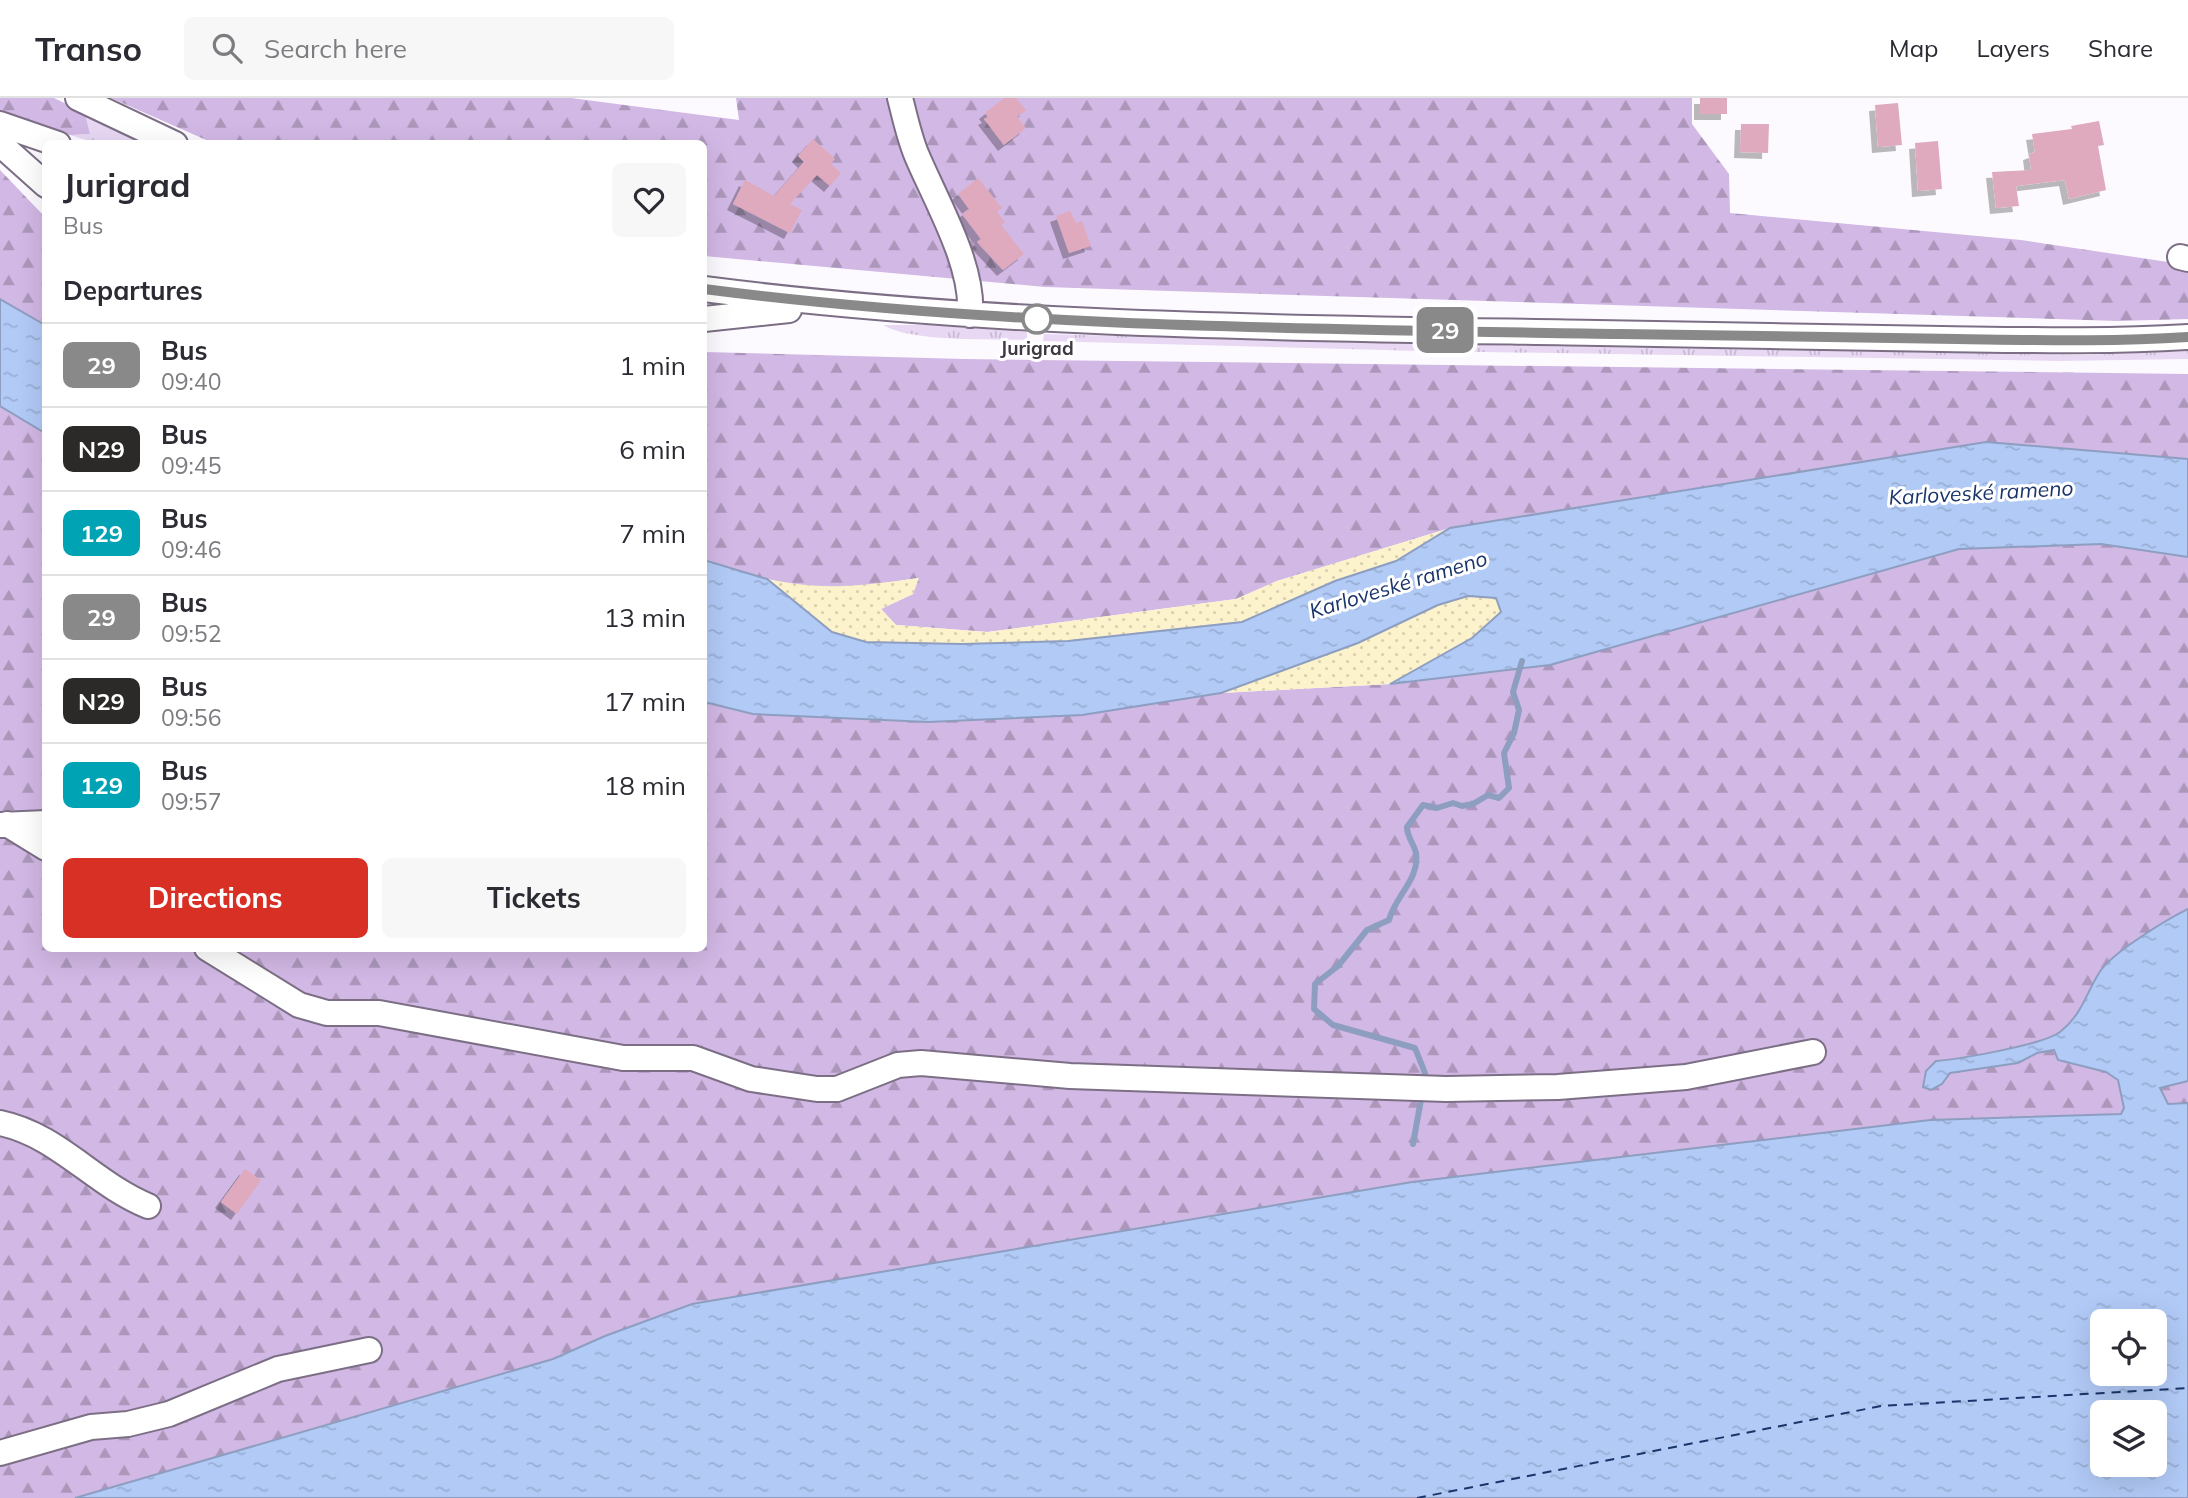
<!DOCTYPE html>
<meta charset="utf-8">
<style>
:root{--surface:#fff;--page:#f7f7f7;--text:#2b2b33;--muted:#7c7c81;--line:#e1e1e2;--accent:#d93025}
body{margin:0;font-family:Mulish,sans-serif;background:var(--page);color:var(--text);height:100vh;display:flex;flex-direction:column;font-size:26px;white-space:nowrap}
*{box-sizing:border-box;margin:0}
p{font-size:23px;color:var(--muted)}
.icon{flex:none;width:38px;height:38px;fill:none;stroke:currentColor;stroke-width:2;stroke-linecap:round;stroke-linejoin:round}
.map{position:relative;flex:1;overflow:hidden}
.sheet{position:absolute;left:42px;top:42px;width:665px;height:812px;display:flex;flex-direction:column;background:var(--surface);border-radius:10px;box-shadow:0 7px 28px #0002}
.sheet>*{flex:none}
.badge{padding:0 14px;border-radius:10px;font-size:24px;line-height:46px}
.buttons{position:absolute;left:2090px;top:1211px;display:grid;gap:14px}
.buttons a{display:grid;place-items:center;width:77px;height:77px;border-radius:10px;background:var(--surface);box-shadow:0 7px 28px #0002;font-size:35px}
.map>.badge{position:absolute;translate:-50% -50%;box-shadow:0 0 0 4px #fff}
h2{padding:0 21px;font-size:26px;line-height:63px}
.round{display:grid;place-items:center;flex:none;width:74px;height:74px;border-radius:10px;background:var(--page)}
.overview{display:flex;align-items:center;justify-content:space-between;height:119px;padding:0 21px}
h1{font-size:33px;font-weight:700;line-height:52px}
.action{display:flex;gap:14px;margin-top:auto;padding:14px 21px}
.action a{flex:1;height:80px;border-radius:10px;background:var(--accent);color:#fff;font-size:28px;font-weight:700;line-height:80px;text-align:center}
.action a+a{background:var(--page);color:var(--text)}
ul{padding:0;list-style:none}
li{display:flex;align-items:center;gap:21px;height:84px;padding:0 21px;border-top:2px solid var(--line)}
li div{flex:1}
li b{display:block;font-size:26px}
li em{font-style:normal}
li .badge{min-width:77px;font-weight:700;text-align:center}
header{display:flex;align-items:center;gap:42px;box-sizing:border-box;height:98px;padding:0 35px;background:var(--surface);border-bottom:2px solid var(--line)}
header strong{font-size:33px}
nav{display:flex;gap:38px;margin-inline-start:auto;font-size:24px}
.search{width:490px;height:63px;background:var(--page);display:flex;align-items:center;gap:18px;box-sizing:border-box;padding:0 24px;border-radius:10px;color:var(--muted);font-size:26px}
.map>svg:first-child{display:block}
.grass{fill:url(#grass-tufts)}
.forest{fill:url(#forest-firs)}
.sand{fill:url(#sand-dots)}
.water{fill:url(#water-ripples);stroke:#8e9ec0;stroke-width:2;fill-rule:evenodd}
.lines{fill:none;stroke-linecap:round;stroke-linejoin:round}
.stream{stroke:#8e9ec0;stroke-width:6}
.ferry{stroke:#1a356a;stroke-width:2;stroke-dasharray:9 7;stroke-linecap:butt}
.building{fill:#dfaabe;filter:url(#shadow)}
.minor-casing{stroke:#7c6f85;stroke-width:28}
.minor{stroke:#fff;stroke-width:24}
.line-casing{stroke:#fff;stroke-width:16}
.line{stroke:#898989;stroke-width:10}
.stop-dot{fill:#fff;stroke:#898989;stroke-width:3.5}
.labels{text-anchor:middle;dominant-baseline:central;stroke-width:6;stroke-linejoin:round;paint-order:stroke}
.stop-label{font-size:19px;font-weight:bold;fill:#3e3842;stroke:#fff}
.water-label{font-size:21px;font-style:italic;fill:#1a356a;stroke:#fff}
</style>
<header>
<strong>Transo</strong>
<div class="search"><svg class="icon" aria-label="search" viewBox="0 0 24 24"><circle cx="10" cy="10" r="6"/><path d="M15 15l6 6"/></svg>Search here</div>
<nav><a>Map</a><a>Layers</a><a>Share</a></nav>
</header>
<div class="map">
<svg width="2188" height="1400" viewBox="0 0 2188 1400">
<defs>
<pattern id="grass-tufts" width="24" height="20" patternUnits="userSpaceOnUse" patternTransform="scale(1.75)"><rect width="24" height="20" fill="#e8d8f4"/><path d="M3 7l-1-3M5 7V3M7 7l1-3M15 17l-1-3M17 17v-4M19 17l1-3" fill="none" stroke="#c8bad2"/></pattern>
<pattern id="forest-firs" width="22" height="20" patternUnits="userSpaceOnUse" patternTransform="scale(1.75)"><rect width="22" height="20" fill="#d2b8e5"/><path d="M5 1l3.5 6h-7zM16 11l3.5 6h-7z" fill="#ac97bb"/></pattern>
<pattern id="sand-dots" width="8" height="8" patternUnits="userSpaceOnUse" patternTransform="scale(1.75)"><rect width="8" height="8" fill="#fcf2cc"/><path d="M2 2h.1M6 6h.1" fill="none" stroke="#d9d0b0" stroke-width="1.8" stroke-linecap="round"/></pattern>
<pattern id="water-ripples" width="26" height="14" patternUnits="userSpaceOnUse" patternTransform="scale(1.75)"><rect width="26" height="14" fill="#b1caf6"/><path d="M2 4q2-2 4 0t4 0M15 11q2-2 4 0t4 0" fill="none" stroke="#99aed4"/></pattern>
<filter id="shadow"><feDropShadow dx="-6" dy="6" stdDeviation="0" flood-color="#0004"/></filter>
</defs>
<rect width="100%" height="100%" fill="#fdfaff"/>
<path class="grass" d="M85,15l62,30h-51l-26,-8 20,-1z
M883,227h48l96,7v8c-35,-1 -117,2 -144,-15z
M1044,236l377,10 667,11 100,-4v8l-129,2 -638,-10 -378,-10z"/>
<path class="forest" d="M0,0h54l31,15 5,21 -20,1 -70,-22z
M111,0h460l168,22 -3,-22h956v26l37,50 1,39 291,27 167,25v54l-71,2 -1072,-34 -341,-31v-112l-491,-1z
M0,72l45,47v108l-45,-26z
M704,254l260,7 1224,15v85l-202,-17 -536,86 -173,53 -41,18 -249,33 -91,-7 -15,-16 32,-15 5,-16c-35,5 -73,13 -109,9 -36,-4 -71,-17 -105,-27z
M0,308l45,27 1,515h658v-246l49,12 175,8 154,-7 139,-22 169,-9 160,-19 409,-116 142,-5 87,13v352c-22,11 -73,42 -87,61 -15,22 -18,44 -41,62 -16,13 -101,27 -124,29l-13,25 8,4 11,-6 8,-11 68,-10 19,-10 17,-3 4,10 48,12 12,8 6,28 -3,6 -191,6 -518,62 -720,122 -87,32 -52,23 -445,131 -33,8h-75z
M2188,983v22l-20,1 -8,-16z"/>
<path class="sand" d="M1450,430l-54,33 -61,20 -93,41 -174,19 -106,3 -96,-2 -34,-10 -65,-53c59,12 93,7 152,-1l-6,16 -32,15 15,16 92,7 248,-33 41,-18z
M1468,498l28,2 5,14 -29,26 -82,46 -169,9 137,-50 80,-38z"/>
<path class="water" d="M0,201l45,26v108l-45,-27z
M1986,344l202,17v98l-87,-13 -142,5 -409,116 -160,19 82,-46 29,-26 -5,-14 -28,-2 -30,9 -80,38 -137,50 -139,22 -154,7 -175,-8 -49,-12v-142l63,19 65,53 34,10 96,2 106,-3 174,-19 93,-41 61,-20 54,-33z
M2188,811v172l-28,7 8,16 20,-1v395h-2113l478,-139 52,-23 87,-32 720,-122 518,-62 191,-6 3,-6 -6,-28 -12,-8 -48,-12 -4,-10 -17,3 -19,10 -68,10 -8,11 -11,6 -8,-3 3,-16 10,-10c23,-2 107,-16 124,-29 23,-18 26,-40 41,-62 14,-19 65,-50 87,-61zM2102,1223h52v53h-52zM2102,1314h52v53h-52z"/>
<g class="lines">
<path class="stream" d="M1424,985l1,-10 -10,-25 -82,-23 -19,-16 1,-25 23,-18 29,-36 22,-10c6,-24 31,-41 27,-67 -2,-9 -9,-16 -9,-26l16,-22 14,3 16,-5 9,3 11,-2 15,-9 11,3 10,-10 -5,-35 10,-20 5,-23 -6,-18 9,-31
M1413,1046l9,-50"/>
<path class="ferry" d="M1417,1400l464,-92 307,-18"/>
</g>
<path class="building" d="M1004,0h12l10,12 -9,7 9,11 -22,17 -20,-26 4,-2 -3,-4z
M1700,0h27v16h-27z
M1898,5l4,42 -24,2 -3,-42z
M2099,23l5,24 -6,1 8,44 -37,9 -4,-19 -49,6 3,20 -23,2 -4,-36 39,-2 -2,-16 6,-2 -3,-18 40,-5 -1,-3z
M1741,26h28l-1,29 -28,-1z
M813,41l22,20 -4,5 10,9 -11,13 -13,-11 -27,29 12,6 -12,23 -57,-29 12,-24 29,16 30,-34 -6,-6z
M1938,43l4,48 -24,2 -3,-48z
M978,80l24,30 -5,4 8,10 -4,3 23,29 -21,16 -26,-28 4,-3 -19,-25 7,-5 -11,-15z
M1070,113l6,12 6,-2 9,25 -22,7 -13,-37z
M245,1071l16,11 -24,34 -16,-12z"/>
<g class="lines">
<g class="minor-casing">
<path id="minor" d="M78,0l97,46
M900,0c5,19 9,39 17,58 19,45 57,109 53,159
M0,26l58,20
M0,46l46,41
M2180,159l8,2
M704,191c296,38 596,39 894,44 115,2 229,4 344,6 82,1 164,3 246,-2
M704,221l85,-9
M7,726l39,24
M0,727l46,-2
M207,850l92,57 28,8h52l244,45h70l58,21 66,10h20l61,-24 23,-2 149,13 376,13 112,-2 128,-10 127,-25
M0,1025c58,12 94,61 148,83
M0,1355l91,-26 37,-3 41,-10 109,-45 91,-19"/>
</g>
<use href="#minor" class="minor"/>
</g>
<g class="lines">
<g class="line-casing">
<path id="line" d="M704,191c303,39 611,40 917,45 112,1 224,3 336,5 77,1 154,3 231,-2"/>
</g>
<use href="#line" class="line"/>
</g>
<circle class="stop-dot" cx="1037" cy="221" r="14"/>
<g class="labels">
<g class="stop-label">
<text x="1037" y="250">Jurigrad</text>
</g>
<g class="water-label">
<text transform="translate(1981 394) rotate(-3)">Karloveské rameno</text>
<text transform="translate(1398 486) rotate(-17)">Karloveské rameno</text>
</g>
</g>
</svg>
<div class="buttons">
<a><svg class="icon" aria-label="locate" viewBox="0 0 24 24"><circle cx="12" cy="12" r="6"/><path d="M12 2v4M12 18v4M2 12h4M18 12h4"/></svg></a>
<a><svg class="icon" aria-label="layers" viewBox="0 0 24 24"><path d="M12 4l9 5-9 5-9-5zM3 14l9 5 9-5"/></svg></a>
</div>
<b class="badge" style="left:1445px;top:232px;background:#898989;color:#fff">29</b>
<section class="sheet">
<div class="overview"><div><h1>Jurigrad</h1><p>Bus</p></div><a class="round"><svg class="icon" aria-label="heart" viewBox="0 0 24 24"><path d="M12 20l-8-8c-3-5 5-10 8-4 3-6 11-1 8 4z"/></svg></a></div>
<h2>Departures</h2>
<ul>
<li><span class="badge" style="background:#898989;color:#fff">29</span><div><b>Bus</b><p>09:40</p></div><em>1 min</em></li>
<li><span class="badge" style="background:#2b2a29;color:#fff">N29</span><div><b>Bus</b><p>09:45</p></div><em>6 min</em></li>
<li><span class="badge" style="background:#00a3b4;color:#fff">129</span><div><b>Bus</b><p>09:46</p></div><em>7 min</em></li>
<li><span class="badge" style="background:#898989;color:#fff">29</span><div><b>Bus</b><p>09:52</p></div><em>13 min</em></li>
<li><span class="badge" style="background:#2b2a29;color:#fff">N29</span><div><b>Bus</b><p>09:56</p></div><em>17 min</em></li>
<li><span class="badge" style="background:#00a3b4;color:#fff">129</span><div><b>Bus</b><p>09:57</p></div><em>18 min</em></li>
</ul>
<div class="action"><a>Directions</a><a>Tickets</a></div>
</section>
</div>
